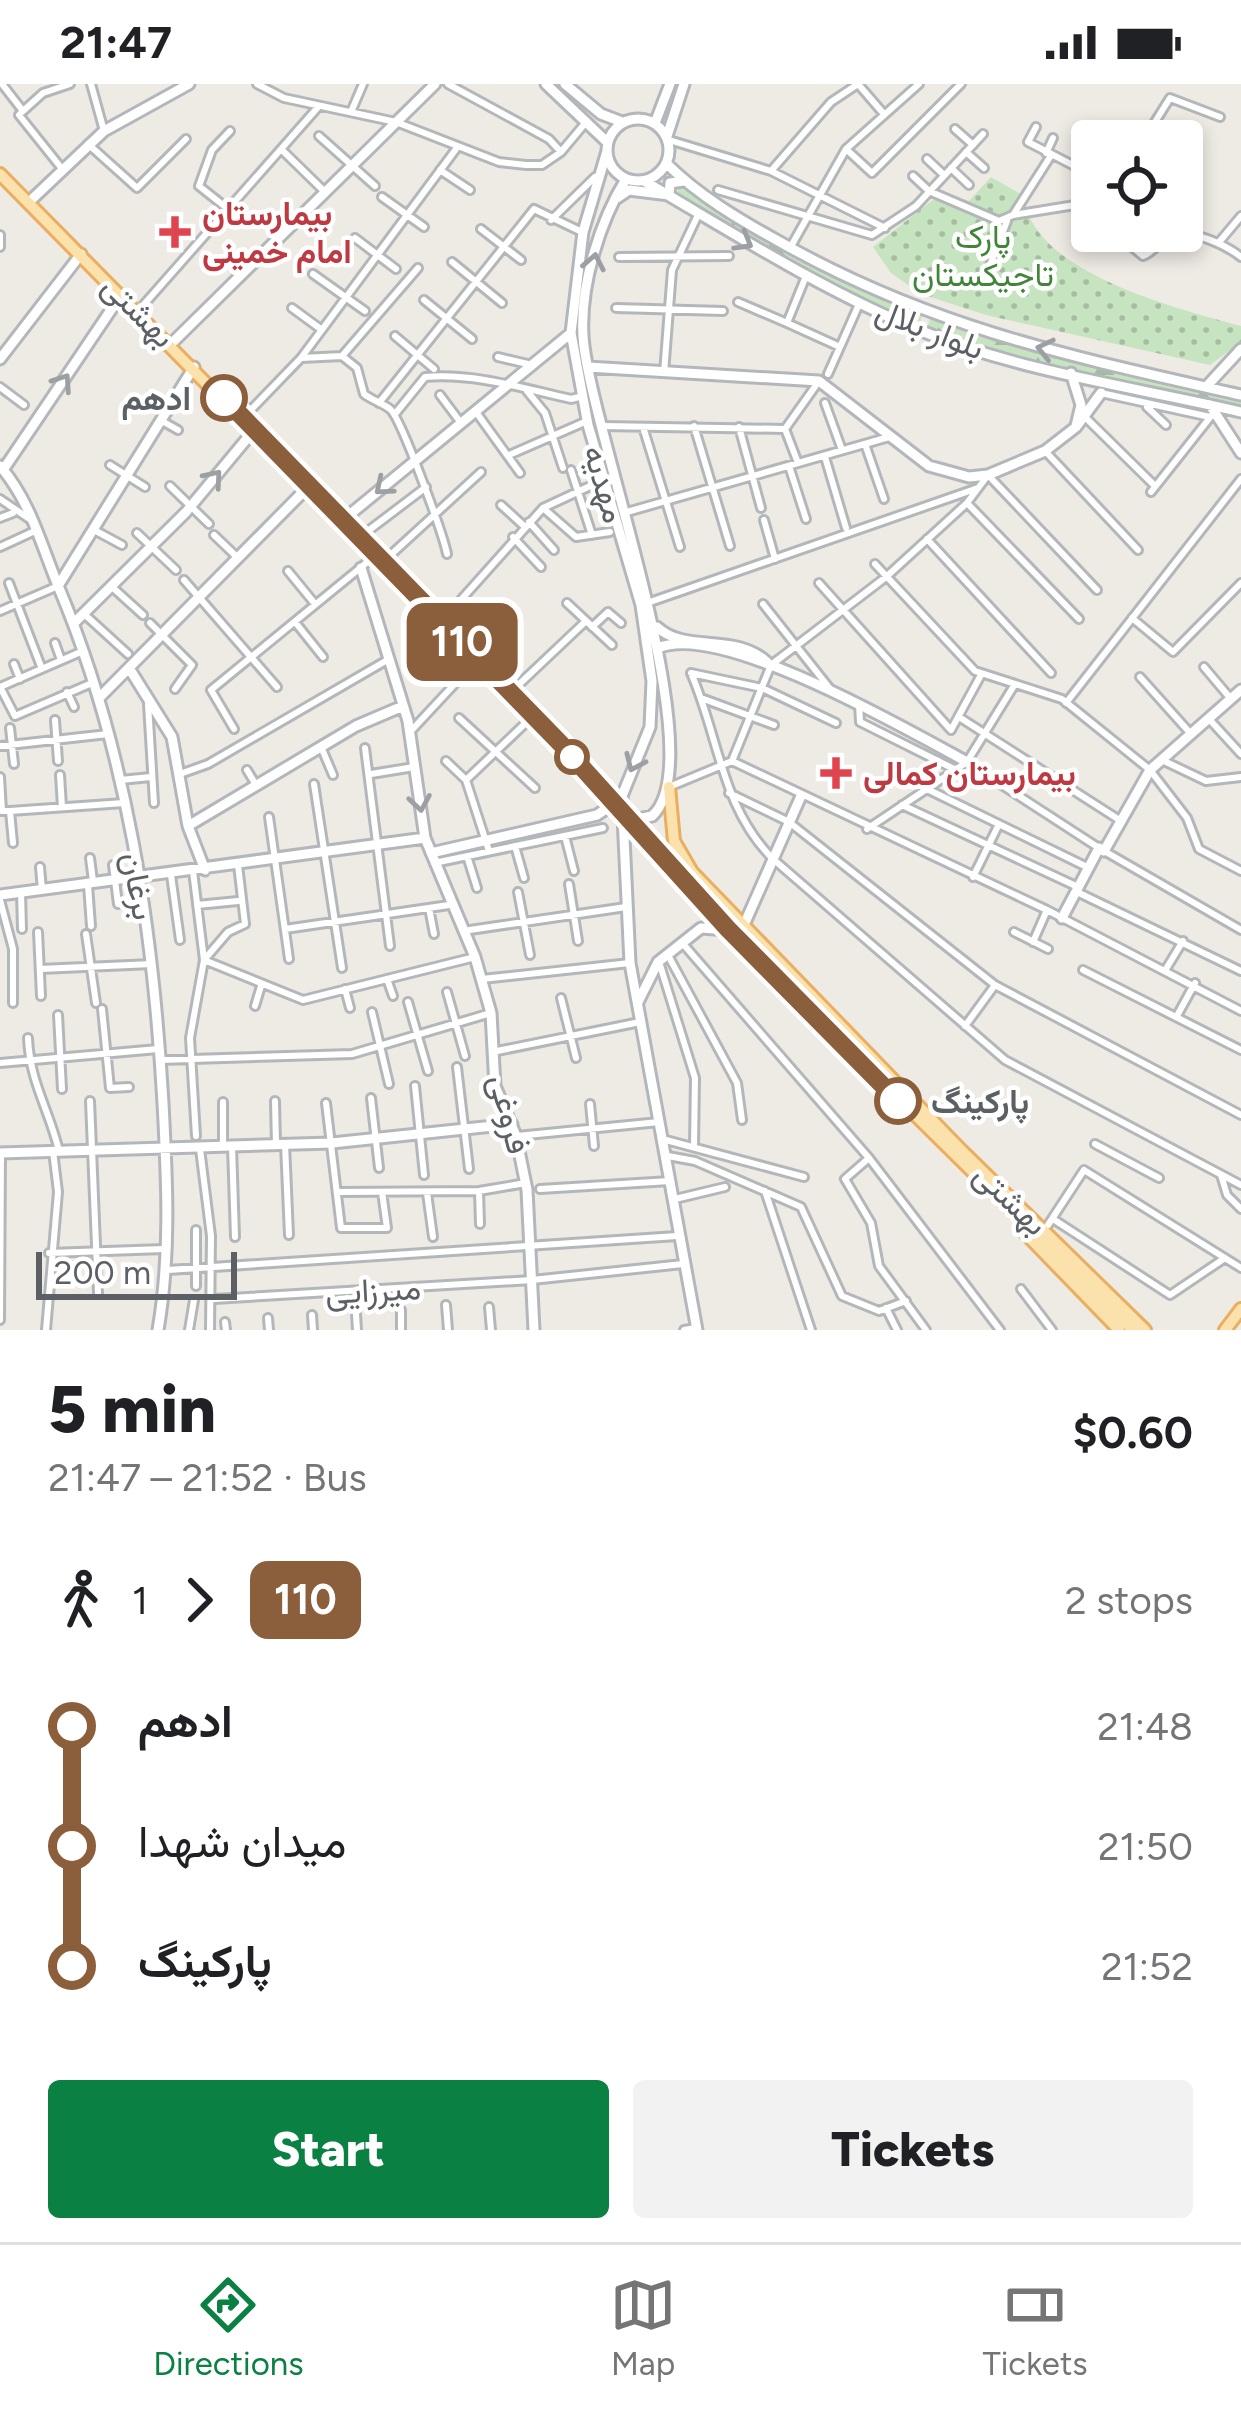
<!DOCTYPE html>
<meta charset="utf-8">
<style>
:root{--surface:#fff;--page:#f2f2f2;--text:#202124;--muted:#757577;--line:#e0e0e0;--accent:#0b8043}
body{margin:0;font-family:Figtree,Vazirmatn,sans-serif;background:var(--page);color:var(--text);height:100vh;display:flex;flex-direction:column;font-size:45px;white-space:nowrap}
*{box-sizing:border-box;margin:0}
p{font-size:39px;color:var(--muted)}
.icon{flex:none;width:66px;height:66px;fill:none;stroke:currentColor;stroke-width:2;stroke-linecap:round;stroke-linejoin:round}
.map{position:relative;height:1246px;overflow:hidden}
.sheet{display:flex;flex-direction:column;background:var(--surface);flex:1}
.sheet>*{flex:none}
.badge{padding:0 24px;border-radius:18px;font-size:42px;line-height:78px}
.controls{position:absolute;left:1071px;top:36px;display:grid;gap:24px}
.controls a{display:grid;place-items:center;width:132px;height:132px;border-radius:12px;background:var(--surface);box-shadow:0 6px 18px #0003;font-size:60px}
.scale{position:absolute;left:36px;bottom:30px;width:201px;box-sizing:border-box;padding-left:12px;border:6px solid #5c6064;border-top:0;font-size:33px;line-height:42px;white-space:nowrap;color:#5c6064;-webkit-text-stroke:9px #fff;paint-order:stroke}
.map>.badge{position:absolute;translate:-50% -50%;box-shadow:0 0 0 6px #fff}
.legs{display:flex;align-items:center;gap:18px;height:132px;padding:0 48px;font-size:39px}
.legs p{margin-inline-start:auto}
.headline{display:flex;align-items:center;justify-content:space-between;height:204px;padding:0 48px}
h1{font-size:66px;font-weight:800;line-height:90px}
.cta{display:flex;gap:24px;margin-top:auto;padding:24px 48px}
.cta a{flex:1;height:138px;border-radius:12px;background:var(--accent);color:#fff;font-size:48px;font-weight:800;line-height:138px;text-align:center}
.cta a+a{background:var(--page);color:var(--text)}
ul{padding:0 48px;list-style:none}
li{display:flex;align-items:center;gap:42px;height:120px;font-size:45px}
li i{display:grid;place-items:center;width:18px;height:100%;margin:0 15px;background:currentColor}
li i::after{content:'';width:30px;height:30px;margin:-15px;border:9px solid;border-radius:50%;background:var(--surface)}
li p{margin-inline-start:auto}
li:first-child i{background:linear-gradient(#0000 50%,currentColor 0)}
li:last-child i{background:linear-gradient(currentColor 50%,#0000 0)}
.status{display:flex;justify-content:space-between;align-items:center;height:84px;padding:0 60px;background:var(--surface);direction:ltr}
.status svg{height:33px;fill:currentColor}
.tabs{display:flex;justify-content:space-around;align-items:center;height:168px;border-top:3px solid var(--line);background:var(--surface);font-size:33px;color:var(--muted)}
.tabs a{display:grid;justify-items:center;gap:6px}
.tabs .current{color:var(--accent)}
.map>svg:first-child{display:block}
.forest{fill:url(#forest-firs)}
.park{fill:url(#park-dots)}
.lines{fill:none;stroke-linecap:round;stroke-linejoin:round}
.street-casing{stroke:#b4b7ba;stroke-width:12}
.secondary-casing{stroke:#b3b7bb;stroke-width:15}
.primary-casing{stroke:#eaae61;stroke-width:16}
.street{stroke:#fff;stroke-width:6}
.secondary{stroke:#fff;stroke-width:9}
.primary{stroke:#fbe2ac;stroke-width:10}
.oneway{stroke:#9da0a2}
.line-1-casing{stroke:#fff;stroke-width:27}
.line-1{stroke:#8b5e3c;stroke-width:18}
.health-dot{fill:#e0444e;stroke:#fff;stroke-width:4.5}
.stop-1-dot{fill:#fff;stroke:#8b5e3c;stroke-width:6}
.labels{text-anchor:middle;dominant-baseline:central;stroke-width:9;stroke-linejoin:round;paint-order:stroke}
.health-label{font-size:33px;font-weight:bold;fill:#be3a42;stroke:#fff;text-anchor:start}
.park-label{font-size:33px;fill:#42843a;stroke:#fff}
.street-label{font-size:33px;fill:#5c6064;stroke:#fff}
.stop-label{font-size:33px;font-weight:bold;fill:#5c6064;stroke:#fff;text-anchor:end}
</style>
<div class="status"><b>21:47</b><svg viewBox="0 0 49 12"><path d="M0 12V9h3v3zM5 12V6h3v6zM10 12V3h3v9zM15 12V0h3v12zM26 1h20v11H26zM47 4h2v5h-2z"/></svg></div>
<div class="map">
<svg width="1241" height="1246" viewBox="0 0 1241 1246">
<defs>
<pattern id="forest-firs" width="22" height="20" patternUnits="userSpaceOnUse" patternTransform="scale(3)"><rect width="22" height="20" fill="#c7e4c1"/><path d="M5 1l3.5 6h-7zM16 11l3.5 6h-7z" fill="#a5bca0"/></pattern>
<pattern id="park-dots" width="8" height="8" patternUnits="userSpaceOnUse" patternTransform="scale(3)"><rect width="8" height="8" fill="#c7e4c1"/><path d="M2 2h.1M6 6h.1" fill="none" stroke="#a5bca0" stroke-width="1.8" stroke-linecap="round"/></pattern>
</defs>
<rect width="100%" height="100%" fill="#eeeae4"/>
<path class="forest" d="M679,101l126,77 117,54 -3,10 -124,-60 -118,-71z
M930,235l49,18 262,61v10l-215,-50 -99,-30z"/>
<path class="park" d="M991,93l33,19c6,76 154,113 217,130v16l-31,23 -224,-50 -65,-21 -30,-21 -18,-26 70,-55 26,9z"/>
<g class="lines">
<g class="street-casing">
<path id="street" d="M2,0l21,27 -4,4 44,55
M91,0l13,47
M257,0l27,14 112,24 103,40 27,3h16l19,-13 26,-31
M448,0l101,55 12,13
M23,27l20,-18 27,-9
M351,28l12,-28
M1036,43l-8,15 64,33
M955,45l18,16
M1148,47l18,10
M319,52l56,50
M669,56l102,31 114,57
M1143,57l27,-43 50,19
M88,60l49,44 49,-49
M281,65l44,43
M846,65l26,24 89,-89
M1182,66l10,5
M966,68l18,16
M1046,69l7,-15
M927,75l17,16
M951,84l18,17
M440,86l30,20
M771,87l60,-69 27,-18 25,29
M913,92l16,15 70,30 14,-6 37,-58
M718,106l154,45 44,-29 67,-72
M382,113l42,30
M228,125l-29,-23 13,-36 18,-19
M1013,131l62,-10 17,6
M551,136l44,-43
M481,145l40,31
M1113,147l30,25c12,-4 20,-20 32,-22 20,-3 51,11 66,23
M0,151v12
M355,154l41,31
M1220,157l21,-25
M790,164l56,-99 73,-65
M619,173l110,-1
M452,178l50,41
M989,184l18,-47
M313,190l52,37
M424,216l48,39
M738,218l49,21 19,-47
M292,224l30,22
M616,224l107,3
M139,226l180,-204
M787,239l53,24
M395,252l39,33
M342,272l76,-88
M498,273l34,8
M301,274l41,-2 15,12 7,26c8,6 18,9 26,15 11,9 53,125 57,145
M664,289l8,-103 26,-55
M828,290l32,-72
M0,303l24,18
M527,307l18,22 18,55
M1101,309l109,24
M440,311l21,28
M379,319l155,-194 48,23
M825,319l17,47
M1147,323l19,18
M476,328l44,61
M395,330l30,-37c49,-4 97,11 146,22l12,-3
M1085,333l70,69
M243,334l58,-60 155,-209
M162,337l16,9
M602,342l183,3 34,-48
M694,342l36,120
M643,343l37,120
M739,343l22,81
M785,345l13,34
M865,360l19,55
M1045,367l93,99
M509,371l78,-34
M825,373l21,71
M110,381l35,22
M789,382l17,53
M571,386l21,65
M170,402l39,38
M1151,408l61,-77
M0,415l31,21
M967,419l112,116
M501,421l23,21
M543,424l33,29 34,-5
M627,428l262,-75
M0,434l13,-5
M764,436l11,39
M529,438l25,28
M96,447l26,14
M137,449l39,37
M214,451l24,23
M360,453l66,-50
M513,453l28,30
M927,455l124,134
M0,463l37,-17
M384,477l97,-89
M875,480l100,107 87,28 88,71 37,48 12,31 42,22
M288,487l27,33
M184,496l93,107
M9,499l33,86
M819,499l132,147 30,-55
M111,502l32,29
M650,518l328,-114
M567,519l45,42
M763,520l68,86
M0,527l58,-25
M83,529l45,41
M1132,534l41,34 68,-69
M442,537l101,-113 60,-28
M295,538l28,35
M150,539l42,42 -17,24
M592,543l16,-15 13,11
M55,559l6,17
M14,580l6,15
M1204,583l27,32
M691,589c28,64 30,134 82,186l232,201 236,125
M691,589l71,15 74,35
M1140,593l51,57
M0,603l15,29 77,-33
M0,603l83,-36
M67,608l7,15
M511,608l75,-71
M701,614l73,27
M1066,619l175,-224
M148,620l6,99
M859,620l1,18 96,48
M959,633l162,104
M459,634l76,70
M1209,635l32,35
M55,636l3,41
M10,644l4,36
M234,645l-23,-39 165,-135
M410,648l67,-72
M0,662l108,-12
M365,664l25,198
M322,665l11,26
M1162,676l44,21 35,-4
M446,677l20,19
M732,677l315,149 194,101
M732,677l39,-96 115,-88 81,-74 21,-28 109,115
M968,679l131,85 142,82
M247,686l9,15
M180,690l28,-10 181,-105
M371,690l43,-7
M60,691l2,32
M0,693l2,34h8l3,32
M120,696l31,-3
M314,700l28,184
M669,703l63,-26
M927,705l162,79
M729,709l60,29 206,163 246,130
M902,721l176,82
M10,727l114,-8
M269,733l20,142
M867,745l100,-67 48,-78
M565,752l9,35
M515,762l9,32
M489,767l-23,-71 67,-64
M467,772l10,32
M90,774l3,23
M434,779l169,-35
M113,781l5,39
M40,783l2,23
M193,787l11,89 -14,78 6,98
M171,791l9,65
M973,793l26,-53
M569,800l9,57
M88,801l3,41
M21,808l1,37
M518,808l12,63
M1077,808l164,79
M0,816l13,49v54
M197,821l41,-4
M429,824l5,26
M285,845l164,-24
M463,847l163,-24
M38,848l3,64
M1014,848l34,17
M86,850l10,69
M1033,858l14,-32
M684,861l185,213 131,172
M669,873l68,126 5,37
M204,876l99,40 172,-43
M204,876l24,-28 17,-8 -7,-59
M660,881l35,113 -1,68
M40,885l112,-5
M1166,885l17,-28
M1083,886l158,80
M387,895l6,17
M482,895l148,-16
M345,905l5,19
M447,908l18,64
M561,914l15,60
M408,918l20,69
M255,922l6,-20
M102,925l8,79 19,-1
M372,928l17,72
M1178,930l17,-31
M58,931l4,74
M965,942l30,-41
M28,954c2,45 21,71 31,113
M497,967l143,-29
M160,976l192,-6 139,-41
M0,979l158,-14
M457,983l12,102
M415,1002l9,89
M371,1014l8,70
M90,1017l8,192
M275,1017l1,44
M223,1018v45
M326,1019l15,125h46l-5,-36
M590,1020l4,42
M517,1052l142,-14
M666,1056l138,37
M285,1060l4,91
M1095,1060l64,34
M232,1062l3,91
M200,1065l11,87 -1,94
M668,1072l27,5 106,46 41,89 37,15 27,-10
M869,1074l-24,21 26,44 8,43 47,64
M1221,1091l6,20 14,14
M540,1105l130,-8
M479,1107l1,33
M765,1107l46,139
M338,1108l141,-1 47,-8
M427,1109l6,44
M675,1115l50,-12
M1053,1135l117,76 55,-37
M1048,1141l36,-55 157,98
M49,1169l115,-4
M168,1186l509,-34
M196,1202v-56
M1021,1205l31,41
M214,1215l318,-19 151,-16
M446,1221l2,25
M489,1223l2,23
M886,1224l11,22
M401,1226v20
M356,1230l1,16
M312,1231l1,15
M268,1234l1,12
M0,1236l1,-167
M225,1238l1,8
M46,1246l12,-138 -5,-41
M189,1246l5,-30
M684,1246l12,-2"/>
</g>
<g class="secondary-casing">
<path id="secondary" d="M546,0l61,58
M565,0l36,30 21,8
M607 66a31 31 0 1 1 62 0a31 31 0 1 1-62 0Z
M655,39l15,-39
M667,52l17,-52
M607,67l-24,81 -12,101 17,92 53,180 11,76 -2,46 -28,69 8,167 67,367
M667,80c32,32 73,56 113,78 152,86 293,115 461,153
M644,97c91,53 178,109 275,149 102,42 216,57 322,82
M617,114l12,-8 40,5 1,-12 13,-2
M29,118l75,-71 85,-47
M172,259l263,-259
M0,275l81,-105
M588,283l231,14 110,85 40,11 19,-2 57,-24 31,-24 25,-34
M1071,289l10,32 -5,21
M1206,303l35,-38
M1210,321l31,48
M0,382c31,36 41,79 59,122 68,162 94,340 104,515 4,77 8,151 -5,227
M3,386l118,-175
M343,436l228,-187
M361,484l47,153 17,117 50,119 16,56 4,73 21,50 11,54 7,140
M58,502l136,-219
M74,539l112,-111 68,-82
M657,543c29,27 76,5 110,35
M658,564c62,-27 250,82 309,114
M129,584l43,69 16,89 17,44
M99,614l211,-213
M625,728l13,7 14,-3c64,-56 -64,-393 -69,-480 -3,-51 17,-115 43,-157
M188,742l168,-100 47,-20
M1104,767l46,-81 91,-80
M431,769l166,-38 22,-15
M0,811l425,-57
M1062,834l37,-70
M744,841l57,-129
M638,918l20,-40 43,-34 27,2
M0,1069l332,-10 180,-19"/>
</g>
<g class="primary-casing">
<path id="primary" d="M0,90l560,569 168,187 405,400
M669,703l5,54 18,31 269,278 184,180
M1026,1150l93,96
M1225,1246l16,-21"/>
</g>
<use href="#street" class="street"/>
<use href="#secondary" class="secondary"/>
<use href="#primary" class="primary"/>
</g>
<defs><path id="oneway-chevron" d="M-2-3.5L2.5 0L-2 3.5" fill="none" stroke-width="1.6" stroke-linecap="round" stroke-linejoin="round" transform="scale(3)"/></defs>
<g class="oneway">
<use href="#oneway-chevron" transform="translate(744 158) rotate(30)"/>
<use href="#oneway-chevron" transform="translate(594 178) rotate(-79)"/>
<use href="#oneway-chevron" transform="translate(1045 265) rotate(-167)"/>
<use href="#oneway-chevron" transform="translate(63 298) rotate(-56)"/>
<use href="#oneway-chevron" transform="translate(214 394) rotate(-50)"/>
<use href="#oneway-chevron" transform="translate(383 403) rotate(140)"/>
<use href="#oneway-chevron" transform="translate(634 679) rotate(114)"/>
<use href="#oneway-chevron" transform="translate(420 719) rotate(81)"/>
</g>
<g class="lines">
<g class="line-1-casing">
<path id="line-1" d="M224,314l336,345 168,186 170,172"/>
</g>
<use href="#line-1" class="line-1"/>
</g>
<g class="health-dot">
<path d="M169 130h12v12h12v12h-12v12h-12v-12h-12v-12h12z"/>
<path d="M830 671h12v12h12v12h-12v12h-12v-12h-12v-12h12z"/>
</g>
<g class="stop-1-dot">
<circle cx="224" cy="314" r="21"/>
<circle cx="572" cy="673" r="15"/>
<circle cx="898" cy="1017" r="21"/>
</g>
<g class="labels">
<g class="health-label">
<text x="202" y="129">بیمارستان<tspan x="202" dy="38">امام خمینی</tspan></text>
<text x="863" y="689">بیمارستان کمالی</text>
</g>
<g class="park-label">
<text x="983" y="152">پارک<tspan x="983" dy="38">تاجیکستان</tspan></text>
</g>
<g class="street-label">
<text transform="translate(139 227) rotate(45)">بهشتی</text>
<text transform="translate(930 245) rotate(21)">بلوار بلال</text>
<text transform="translate(605 400) rotate(74)">مهدیه</text>
<text transform="translate(139 802) rotate(80)">برغان</text>
<text transform="translate(510 1030) rotate(76)">فروغی</text>
<text transform="translate(1011 1115) rotate(44)">بهشتى</text>
<text transform="translate(373 1206) rotate(-3)">میرزایی</text>
</g>
<g class="stop-label">
<text x="191" y="314">ادهم</text>
<text x="931" y="1017" text-anchor="start">پارکینگ</text>
</g>
</g>
</svg>
<div class="controls">
<a><svg class="icon" aria-label="locate" viewBox="0 0 24 24"><circle cx="12" cy="12" r="6"/><path d="M12 2v4M12 18v4M2 12h4M18 12h4"/></svg></a>
</div>
<div class="scale">200 m</div>
<b class="badge" style="left:462px;top:558px;background:#8b5e3c;color:#fff">110</b>
</div>
<section class="sheet">
<div class="headline"><div><h1>5 min</h1><p>21:47 – 21:52 · Bus</p></div><b>$0.60</b></div>
<div class="legs"><svg class="icon" aria-label="walk" viewBox="0 0 24 24"><circle cx="13" cy="4" r="2"/><path d="M13 8l-2 6 4 7M11 14l-3 7M7 12l3-4h3l4 4"/></svg>1<svg class="icon" aria-label="forward" viewBox="0 0 24 24"><path d="M9 5l7 7-7 7"/></svg><b class="badge" style="background:#8b5e3c;color:#fff">110</b><p>2 stops</p></div>
<ul>
<li><i style="color:#8b5e3c"></i><b>ادهم</b><p>21:48</p></li>
<li><i style="color:#8b5e3c"></i><span>میدان شهدا</span><p>21:50</p></li>
<li><i style="color:#8b5e3c"></i><b>پارکینگ</b><p>21:52</p></li>
</ul>
<div class="cta"><a>Start</a><a>Tickets</a></div>
</section>
<nav class="tabs">
<a class="current"><svg class="icon" aria-label="directions" viewBox="0 0 24 24"><path d="M12 3l9 9-9 9-9-9zM9 14v-3h6M13 9l2 2-2 2"/></svg>Directions</a>
<a><svg class="icon" aria-label="map" viewBox="0 0 24 24"><path d="M3 6l6-2 6 2 6-2v14l-6 2-6-2-6 2zM9 4v14M15 6v14"/></svg>Map</a>
<a><svg class="icon" aria-label="tickets" viewBox="0 0 24 24"><path d="M3 7h18v10H3zM15 7v10"/></svg>Tickets</a>
</nav>
